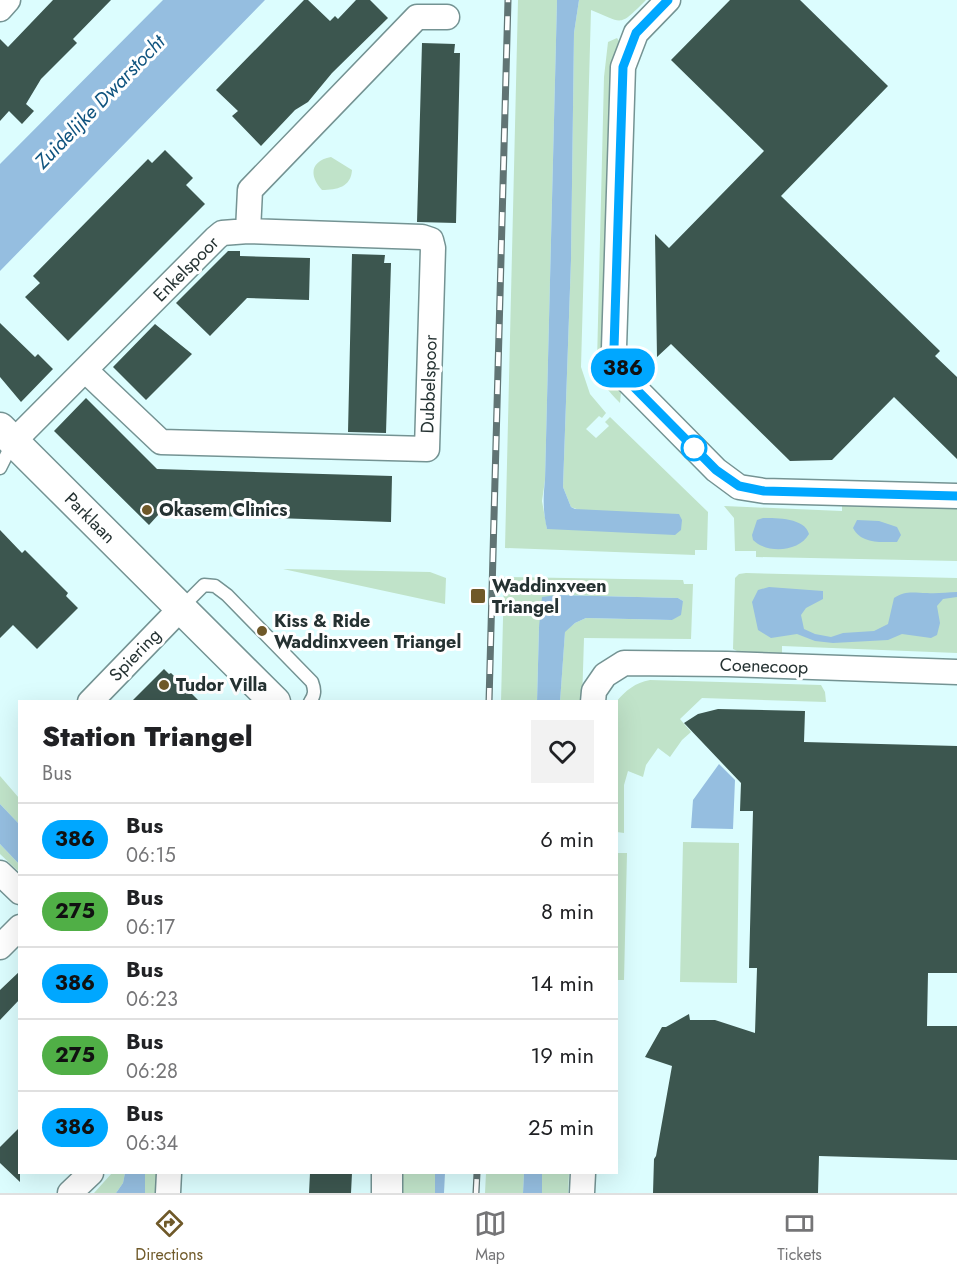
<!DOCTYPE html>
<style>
:root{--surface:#fff;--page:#f2f2f2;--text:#202124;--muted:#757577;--line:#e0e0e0;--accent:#6f5929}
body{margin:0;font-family:Jost,sans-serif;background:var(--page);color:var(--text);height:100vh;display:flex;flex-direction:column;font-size:22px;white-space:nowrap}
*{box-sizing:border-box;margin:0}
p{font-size:20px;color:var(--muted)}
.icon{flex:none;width:33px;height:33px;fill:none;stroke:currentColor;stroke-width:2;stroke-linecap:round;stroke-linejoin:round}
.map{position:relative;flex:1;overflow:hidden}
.panel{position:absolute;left:18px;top:700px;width:600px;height:474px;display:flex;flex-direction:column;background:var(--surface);border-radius:0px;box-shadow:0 6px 24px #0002}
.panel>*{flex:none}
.badge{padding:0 12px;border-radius:20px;font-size:21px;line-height:39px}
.map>.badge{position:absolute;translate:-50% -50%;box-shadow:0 0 0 3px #fff}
.round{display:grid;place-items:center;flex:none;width:63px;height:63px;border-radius:0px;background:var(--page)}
.summary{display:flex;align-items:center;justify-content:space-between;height:102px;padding:0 24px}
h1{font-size:28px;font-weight:800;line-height:45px}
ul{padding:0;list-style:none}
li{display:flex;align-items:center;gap:18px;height:72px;padding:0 24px;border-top:2px solid var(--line)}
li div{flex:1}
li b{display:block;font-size:22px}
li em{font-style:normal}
li .badge{min-width:66px;font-weight:700;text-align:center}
.tab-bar{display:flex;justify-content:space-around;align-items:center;height:84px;border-top:2px solid var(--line);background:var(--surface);font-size:16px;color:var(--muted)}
.tab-bar a{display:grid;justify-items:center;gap:3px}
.tab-bar .active{color:var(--accent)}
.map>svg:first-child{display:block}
.green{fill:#c0e3c9}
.water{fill:#95bee0}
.building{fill:#3c564f}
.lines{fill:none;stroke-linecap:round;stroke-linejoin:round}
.service-casing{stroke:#749393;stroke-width:15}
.minor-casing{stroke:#749393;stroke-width:27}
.tertiary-casing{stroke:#749393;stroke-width:33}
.service{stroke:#fff;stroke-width:12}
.minor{stroke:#fff;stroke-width:24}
.tertiary{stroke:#fff;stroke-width:30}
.rail-casing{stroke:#607474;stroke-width:7}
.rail{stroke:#fff;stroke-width:4.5;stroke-dasharray:14;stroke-linecap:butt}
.line-casing{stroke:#fff;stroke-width:14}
.line{stroke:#00a7ff;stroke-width:9}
.stop-dot{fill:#fff;stroke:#00a7ff;stroke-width:3}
.poi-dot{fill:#6f5929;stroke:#fff;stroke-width:2}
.labels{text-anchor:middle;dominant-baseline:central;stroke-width:6;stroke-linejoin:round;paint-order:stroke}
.street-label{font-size:18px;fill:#253232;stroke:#fff}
.poi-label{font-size:18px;font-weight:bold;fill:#253232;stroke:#fff;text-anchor:start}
.water-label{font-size:20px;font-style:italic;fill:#10547f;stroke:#fff}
</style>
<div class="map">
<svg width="957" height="1193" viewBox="0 0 957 1193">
<rect width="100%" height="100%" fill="#dcfdfe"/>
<path class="green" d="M518,0h39l-12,480 -3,21 5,28 32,-19 -8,-3 -8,-20 8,-227 3,-227 5,-33h67c-28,28 -22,23 -55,10l-10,357 9,27 16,19 -4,5 -3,-2 -13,13 10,9 13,-12 -4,-4 5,-5 98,95 -1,38h-12v5l-190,-7z
M617,38l2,3 -6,18 -3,18 -7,288 4,12 14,16 -1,10c-12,-12 -22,-23 -23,-41l7,-285 4,-35z
M331,157l21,13c-1,17 -15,20 -30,20 -13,-14 -12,-29 9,-33z
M724,506l118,5v-5l115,2v53l-201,-4v-6h-21l-1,-33z
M283,569l147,3 16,6 -1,26z
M746,573l211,5v75l-175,-7v8l-41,-1 -8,-4 2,-71 4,-4z
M504,577l179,3 1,4h9l-2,55 -107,-1 -2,64h-22l5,-71 10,-8 11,-5 86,2 11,-19 -5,-3 -121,-3 -18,32 -2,75h-36z
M650,680l171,5 4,7 1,10 -124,-4 -22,21 11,13 -9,8 -12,17 -12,-9 -12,17 -3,12 -15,-6 -4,14v48l-7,-1 -1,-130c10,-12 19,-19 34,-22z
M0,776l19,22v26l-19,-20z
M683,842l56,1 -2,140 -57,-1z
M0,844l19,20v8l-19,-18z
M617,853h10l-3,127h-7z
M112,1173h13l-2,10 -7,10h-22z
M145,1173h14v20h-14z
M400,1173h35v20h-36z
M486,1173h38l-1,20h-38z
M542,1173h27l-1,20h-26z"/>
<path class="water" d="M163,0h102l-265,271v-107z
M557,0h22l-5,33 -3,227 -8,227 8,20 4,2 104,5 3,6 -1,10 -6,5 -128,-6c-4,-17 -4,-31 -2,-49z
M763,518c14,0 42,0 46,16 -10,18 -42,20 -56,6l-1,-5 5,-15z
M857,520l22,1 18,6 4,8 -4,7c-16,0 -36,2 -44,-14z
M769,587l54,4v8l-17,9 -5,7 3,14 11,5 16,3 12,-4 31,-2 14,-7 6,-26c12,-8 20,-5 33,-5 10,1 20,-1 30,-1v5l-14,2 -6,7 3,17 -3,12 -6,3 -29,-4 -14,6 -55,3 -18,-2 -18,-7 -26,4 -13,-8 -6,-28 6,-12z
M557,595l121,3 5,3 -2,14 -9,5 -86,-2 -11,5 -10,9 -5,70h-23l2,-75 3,-30z
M719,764l16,16 -2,49 -42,-1 2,-28z
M0,804l19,20v40l-19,-20z
M125,1173h20v20h-29l7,-10z
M435,1173h10l-1,20h-9z
M524,1173h18v20h-19z"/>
<path class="building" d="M53,0h58l-38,39 4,4 -36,36 -15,25 8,7 -12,13 -13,-13 -9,10v-82l8,8z
M304,0h4l22,21 5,-5 3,3 18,-19h14l18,18 -56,55 -24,29 -13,8 -34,36 -29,-30 6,-5 -22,-21z
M730,0h70l88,86 -107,110 159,155 -5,5 22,21v82l-63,-62 -62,63 -42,1 -119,-117 -14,13 -2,-123 14,14 95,-97 -93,-91z
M422,43l33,1 -1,9h6l-4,170 -39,-1z
M165,150l28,28 -7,7 19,19 -137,137 -43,-44 15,-14 -7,-7 115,-117 4,4z
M228,251h12v5l70,2 -1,42 -62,-2 -37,38 -34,-33z
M352,254l33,1 -1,8h7l-5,170 -38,-1z
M0,323l35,34 3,-3 15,15 -32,33 -21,-25z
M155,324l37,30 -46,46 -33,-33z
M86,398l71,71 235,7 -1,46 -232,-8 -10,11 -95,-94z
M0,530l22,23 3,-3 43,43 -2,3 12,12 -41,41 -24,-24 -13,13z
M164,669l5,5 2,-1 29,29h-69z
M718,709l87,2 -1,31 153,4v227h-29l-1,53h30v134l-138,-4 -1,37h-165l1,-34 2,-3 16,-90 -27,-9 17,-30h4l23,-13 1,6h25l40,13 2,-65h-8l4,-157h-13l1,-28 -57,-60 14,-9z
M20,971v28l-20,21v-30z
M20,1127v55l-20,-19v-16z
M310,1173h42l-1,20h-42z"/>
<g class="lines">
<g class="service-casing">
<path id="service" d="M0,468l13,-26
M181,608l23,-23 11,1 12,9 85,87c3,8 3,13 -2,20"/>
</g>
<g class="minor-casing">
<path id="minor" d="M668,0l-32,33 -13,34 -9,281 14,33 88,89 23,17 25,4 193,5
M0,9l8,-9
M85,370l76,72 266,7 6,-201 -2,-8 -9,-3 -174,-6
M14,441l202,-203 6,-5 26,-2 2,-41 167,-173h30
M90,702l91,-94
M593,702l1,-11 11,-16 19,-12 103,1 230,8
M0,873l20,19
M0,947l20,-20
M70,1193l21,-20
M168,1193l1,-20
M582,1193l1,-20"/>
</g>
<g class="tertiary-casing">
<path id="tertiary" d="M0,428l275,274
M387,1193v-20"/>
</g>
<use href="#service" class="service"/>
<use href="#minor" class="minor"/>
<use href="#tertiary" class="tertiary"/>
<g class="rail-casing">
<path id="rail" d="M489,702l19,-702
M476,1193l1,-20"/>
</g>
<use href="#rail" class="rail"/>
</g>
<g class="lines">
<g class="line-casing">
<path id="line" d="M668,0l-32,33 -13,34 -9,281 14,33 88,89 23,16 25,5 193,5"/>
</g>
<use href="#line" class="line"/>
</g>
<circle class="stop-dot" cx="694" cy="448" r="12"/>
<g class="poi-dot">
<circle cx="147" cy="510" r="6"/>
<rect x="470" y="588" width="16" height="16" rx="3"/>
<circle cx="262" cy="631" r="6"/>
<circle cx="164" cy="685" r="6"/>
</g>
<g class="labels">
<g class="street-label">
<text transform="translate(186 269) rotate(-45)">Enkelspoor</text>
<text transform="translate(429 384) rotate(-88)">Dubbelspoor</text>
<text transform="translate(90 518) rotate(45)">Parklaan</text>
<text transform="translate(135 655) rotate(-46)">Spiering</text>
<text transform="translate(764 666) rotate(2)">Coenecoop</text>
</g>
<g class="poi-label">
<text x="159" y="510">Okasem Clinics</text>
<text x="492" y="586">Waddinxveen<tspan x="492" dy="21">Triangel</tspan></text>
<text x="274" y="621">Kiss &amp; Ride<tspan x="274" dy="21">Waddinxveen Triangel</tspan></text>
<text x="176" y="685">Tudor Villa</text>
</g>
<g class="water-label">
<text transform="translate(100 102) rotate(-46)">Zuidelijke Dwarstocht</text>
</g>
</g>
</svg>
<b class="badge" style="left:623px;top:368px;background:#00a7ff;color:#111">386</b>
<section class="panel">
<div class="summary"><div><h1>Station Triangel</h1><p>Bus</p></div><a class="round"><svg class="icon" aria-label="heart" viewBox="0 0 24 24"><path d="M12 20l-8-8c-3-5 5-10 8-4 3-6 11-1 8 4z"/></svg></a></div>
<ul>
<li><span class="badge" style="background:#00a7ff;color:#111">386</span><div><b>Bus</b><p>06:15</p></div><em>6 min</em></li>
<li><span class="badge" style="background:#50af46;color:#111">275</span><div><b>Bus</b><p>06:17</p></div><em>8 min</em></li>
<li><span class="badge" style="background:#00a7ff;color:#111">386</span><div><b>Bus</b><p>06:23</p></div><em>14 min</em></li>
<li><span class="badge" style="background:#50af46;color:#111">275</span><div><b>Bus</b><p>06:28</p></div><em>19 min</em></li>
<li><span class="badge" style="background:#00a7ff;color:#111">386</span><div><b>Bus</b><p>06:34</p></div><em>25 min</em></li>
</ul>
</section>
</div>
<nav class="tab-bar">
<a class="active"><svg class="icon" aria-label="directions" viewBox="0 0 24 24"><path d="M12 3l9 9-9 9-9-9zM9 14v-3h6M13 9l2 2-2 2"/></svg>Directions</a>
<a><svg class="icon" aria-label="map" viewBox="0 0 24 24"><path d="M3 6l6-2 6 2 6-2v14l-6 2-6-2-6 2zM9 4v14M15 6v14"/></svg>Map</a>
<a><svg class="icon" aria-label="tickets" viewBox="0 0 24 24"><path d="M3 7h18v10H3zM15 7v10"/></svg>Tickets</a>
</nav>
